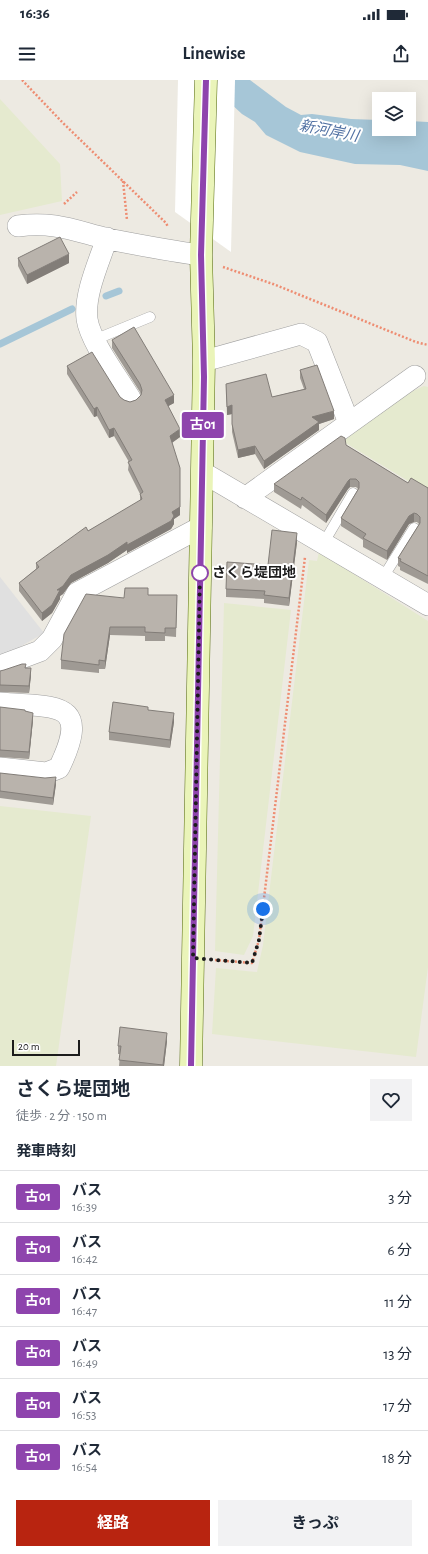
<!DOCTYPE html>
<html lang="ja">
<meta charset="utf-8">
<style>
:root{--surface:#fff;--page:#f2f2f3;--text:#1f2937;--muted:#747a83;--line:#e0e1e3;--accent:#b82410}
body{margin:0;font-family:"Alegreya Sans","Noto Sans JP",sans-serif;background:var(--page);color:var(--text);height:100vh;display:flex;flex-direction:column;font-size:15px;white-space:nowrap}
*{box-sizing:border-box;margin:0}
p{font-size:13px;color:var(--muted)}
.icon{flex:none;width:22px;height:22px;fill:none;stroke:currentColor;stroke-width:2;stroke-linecap:round;stroke-linejoin:round}
.map{position:relative;height:986px;overflow:hidden}
.drawer{display:flex;flex-direction:column;background:var(--surface);flex:1}
.drawer>*{flex:none}
.badge{padding:0 8px;border-radius:3px;font-size:14px;line-height:26px}
.controls{position:absolute;left:372px;top:12px;display:grid;gap:8px}
.controls a{display:grid;place-items:center;width:44px;height:44px;border-radius:0px;background:var(--surface);box-shadow:0 4px 16px #0002;font-size:20px}
.scale{position:absolute;left:12px;bottom:10px;width:68px;box-sizing:border-box;padding-left:4px;border:2px solid #1c1c1c;border-top:0;font-size:11px;line-height:14px;white-space:nowrap;color:#1c1c1c;-webkit-text-stroke:3px #fff;paint-order:stroke}
.you{position:absolute;width:20px;height:20px;margin:-10px;border:3px solid #fff;border-radius:50%;background:#1a73e8;box-shadow:0 0 0 6px #1a73e833}
.map>.badge{position:absolute;translate:-50% -50%;box-shadow:0 0 0 2px #fff}
h2{padding:0 16px;font-size:15px;line-height:36px}
.round{display:grid;place-items:center;flex:none;width:42px;height:42px;border-radius:0px;background:var(--page)}
.overview{display:flex;align-items:center;justify-content:space-between;height:68px;padding:0 16px}
h1{font-size:19px;font-weight:700;line-height:30px}
.primary-button{display:flex;gap:8px;margin-top:auto;padding:8px 16px}
.primary-button a{flex:1;height:46px;border-radius:0px;background:var(--accent);color:#fff;font-size:16px;font-weight:700;line-height:46px;text-align:center}
.primary-button a+a{background:var(--page);color:var(--text)}
ul{padding:0;list-style:none}
li{display:flex;align-items:center;gap:12px;height:52px;padding:0 16px;border-top:1px solid var(--line)}
li div{flex:1}
li b{display:block;font-size:15px}
li em{font-style:normal}
li .badge{min-width:44px;font-weight:700;text-align:center}
.status{display:flex;justify-content:space-between;align-items:center;height:28px;padding:0 20px;background:var(--surface);direction:ltr}
.status svg{height:11px;fill:currentColor}
header{display:flex;justify-content:space-between;align-items:center;height:52px;padding:0 16px;background:var(--surface);font-size:18px;font-weight:700}
.map>svg:first-child{display:block}
.farmland{fill:#e5eacf}
.parking{fill:#e0e0e0}
.water{fill:#a6c6d7}
.pier{fill:#fff}
.lines{fill:none;stroke-linecap:round;stroke-linejoin:round}
.stream{stroke:#a6c6d7;stroke-width:7}
.service-casing{stroke:#a0a0a0;stroke-width:11}
.minor-casing{stroke:#a0a0a0;stroke-width:22}
.secondary-casing{stroke:#54690d;stroke-width:23}
.path{stroke:#ee8d72;stroke-width:2.5;stroke-dasharray:2 2;stroke-linecap:butt}
.service{stroke:#fff;stroke-width:10}
.minor{stroke:#fff;stroke-width:21}
.secondary{stroke:#eaf4b9;stroke-width:22}
.wall{fill:#9f9a94}
.shaded-wall{fill:#827d78}
.building{fill:#b9b3ac;stroke:#827d78}
.line-casing{stroke:#fff;stroke-width:9}
.line{stroke:#8e44ad;stroke-width:6}
.walk{stroke:#1c1c1c;stroke-width:4;stroke-dasharray:0 7.2}
.stop-dot{fill:#fff;stroke:#8e44ad;stroke-width:2}
.labels{text-anchor:middle;dominant-baseline:central;stroke-width:4;stroke-linejoin:round;paint-order:stroke}
.stop-label{font-size:14px;font-weight:bold;fill:#1c1c1c;stroke:#fff;text-anchor:start}
.water-label{font-size:15px;font-style:italic;fill:#5171a3;stroke:#fff}
</style>
<div class="status"><b>16:36</b><svg viewBox="0 0 49 12"><path d="M0 12V9h3v3zM5 12V6h3v6zM10 12V3h3v9zM15 12V0h3v12zM26 1h20v11H26zM47 4h2v5h-2z"/></svg></div>
<header><svg class="icon" aria-label="menu" viewBox="0 0 24 24"><path d="M4 6h16M4 12h16M4 18h16"/></svg>Linewise<svg class="icon" aria-label="share" viewBox="0 0 24 24"><path d="M12 15V3M7 8l5-5 5 5M5 13v7h14v-7"/></svg></header>
<div class="map">
<svg width="428" height="986" viewBox="0 0 428 986">
<rect width="100%" height="100%" fill="#edeae2"/>
<path class="farmland" d="M0,19l60,65 2,37 -62,14z
M424,306l4,1v106l-89,-54 65,-44z
M319,472l109,69v346l-12,90 -204,-23 4,-66 41,4 6,-27 46,-385 8,1z
M224,523l67,7 -38,326 -9,19 -29,-4z
M0,726l91,10 -35,250h-56z"/>
<path class="parking" d="M0,497l44,56 -33,19 -11,4z"/>
<path class="water" d="M205,0h45l36,27 15,8 11,-1 39,5 28,1v9h30v-8l19,1v49l-28,-6 -45,-1 -55,-12 -34,-17 -11,-13 -13,-8z"/>
<path class="pier" d="M178,0h57l-4,172 -56,-40z"/>
<g class="lines">
<path class="stream" d="M106,216l13,-5
M0,264l72,-35"/>
<g class="service-casing">
<path id="service" d="M94,260l56,-23
M323,464l30,-51
M382,499l32,-51"/>
</g>
<g class="minor-casing">
<path id="minor" d="M18,146c36,-5 57,5 90,13 31,6 62,12 93,16
M107,158c-8,24 -23,56 -20,81 3,22 31,59 43,79
M204,281l97,-27 16,8 32,81
M202,392l226,133
M245,418l170,-122
M0,586l40,-15 12,-12 25,-46 124,-66
M0,623c53,5 93,-5 59,65l-13,5 -46,-5"/>
</g>
<g class="secondary-casing">
<path id="secondary" d="M191,986l13,-705 -3,-106 5,-175"/>
</g>
<path class="path" d="M22,0l41,43 103,100 2,4
M123,101l4,39
M64,124l13,-12
M223,187l50,17 143,58 12,3
M215,880l37,3 7,-23 46,-383"/>
<use href="#service" class="service"/>
<use href="#minor" class="minor"/>
<use href="#secondary" class="secondary"/>
</g>
<path class="wall" d="M18,178l51,5 -42,21 -9,-18z
M112,260l62,63 -6,3 12,31 -8,6 8,72 -6,4v5l-3,5 -44,24v-3l-19,13 -37,20 -8,11 -3,2v3l-8,14 -10,8 -23,-30v-8l17,-14v-6l52,-32 52,-30v-7l-12,-24 1,-8 -15,-26 -5,2 -12,-22 -3,1 -27,-43v-8l53,31 4,3 6,2 6,-2 5,-5 -1,-3 -28,-44z
M300,290l34,49 -15,5v6l-55,39 -9,-15 -17,4 -6,-26v-18l-5,1 -1,-31 46,13 32,-8 -4,-11z
M346,365l62,38 20,5v96l-28,-14v-3l-2,-1v-8l21,-34 -2,-2h-3l-5,2 -22,36 -24,-13v-7l-22,-14v-8l17,-29 -2,-2h-6l-2,2 -22,34 -24,-18 -1,4 -27,-17v-8z
M297,462l-8,64 -25,-3v-4l-38,-2v-8l42,-24z
M148,515h29l-1,42 -11,-1v5h-20v-5l-35,-1 -5,34h-6v4l-38,-4v-9l63,-62z
M26,588l5,7 -2,18 -29,-1v-21z
M0,627l25,4 8,9 -4,39 -29,-2z
M148,630l26,12 -4,26 -61,-8v-8z
M0,693l56,11 -3,21 -53,-7z
M167,961l-3,25h-45l1,-12h-2v-8z"/>
<path class="shaded-wall" d="M69,174v9l-42,21v-9z
M174,315v8l-9,5v-8z
M232,325v9l-5,1v-8z
M97,327v9l-3,1v-8z
M334,331v8l-15,5v6l-55,39v-8l48,-44z
M114,348v8l-5,2v-8z
M180,349v8l-10,7v-8z
M255,366v8l-17,4v-8z
M180,388v47l-6,4v5l-3,5 -44,24v-3l-19,13 -37,20 -8,11 -3,2v3l-8,14 -10,8v-8l15,-23 14,-15 101,-63z
M350,399v8l-2,2 -22,34v-8l22,-34z
M414,433v9l-5,2 -22,36v-9l22,-35z
M297,453v9l-8,64v-8z
M110,547v8l-5,34v-8z
M31,588v7l-2,18v-7z
M33,633v7l-4,39v-7z
M174,633v9l-4,26v-8z
M56,697v7l-3,21v-7z
M167,953v8l-3,25h-1z"/>
<path class="building" d="M60,157l9,17 -42,21 -9,-17z
M134,247l40,68 -9,5 15,29 -10,7 10,32v39l-8,5 2,4 -3,5 -44,24v-3l-19,13 -37,20 -8,11 -6,4h3l-8,15 -10,8 -23,-30 20,-16 -3,-4 50,-36 2,4 54,-32 -2,-5 3,-2 -15,-30 4,-2 -18,-32 -5,2 -12,-23 -3,2 -27,-43 25,-14 28,45 4,3 6,2 6,-2 5,-5 1,-5 -2,-6 -28,-44z
M317,285l17,46 -22,6 7,5 -55,39 -9,-15 -17,4 -6,-26v-19l-5,2 -1,-23 40,-10 6,23 34,-8 -6,-19z
M341,356l4,2 1,7 62,38 3,-5 17,10v88l-28,-15 1,-2 -3,-1 22,-35v-6l-3,-3 -3,-1 -5,3 -22,35 -24,-13 3,-4 -25,-16 18,-30v-6l-3,-3h-6l-2,2 -22,34 -24,-18 -1,3 -27,-16z
M272,450l25,3 -8,65 -25,-3 1,-4 -39,-2 1,-27 41,3z
M125,508h23v7h29l-1,33h-11v5l-20,-1v-5h-35l-5,34 -6,-1v5l-38,-5 3,-26 22,-40 38,4z
M22,584h4l-1,4h6l-2,18 -29,-1v-14l4,-1z
M113,622l35,5v3l26,3 -4,27 -61,-8z
M0,627l25,3v1l8,2 -4,39 -29,-2z
M0,693l45,5 11,-1 -3,21 -53,-7z
M120,947l47,6 -4,32 -44,-5 2,-14h-3z"/>
<g class="lines">
<g class="line-casing">
<path id="line" d="M191,986l13,-689 -3,-122 5,-175"/>
</g>
<use href="#line" class="line"/>
<path class="walk" d="M200,493l-7,385 59,5 7,-23 4,-31"/>
</g>
<circle class="stop-dot" cx="200" cy="493" r="8"/>
<g class="labels">
<g class="stop-label">
<text x="212" y="493">さくら堤団地</text>
</g>
<g class="water-label">
<text transform="translate(329 51) rotate(11)">新河岸川</text>
</g>
</g>
</svg>
<div class="controls">
<a><svg class="icon" aria-label="layers" viewBox="0 0 24 24"><path d="M12 4l9 5-9 5-9-5zM3 14l9 5 9-5"/></svg></a>
</div>
<div class="scale">20 m</div>
<div class="you" style="left:263px;top:829px"></div>
<b class="badge" style="left:203px;top:345px;background:#8e44ad;color:#fff">古01</b>
</div>
<section class="drawer">
<div class="overview"><div><h1>さくら堤団地</h1><p>徒歩 · 2 分 · 150 m</p></div><a class="round"><svg class="icon" aria-label="heart" viewBox="0 0 24 24"><path d="M12 20l-8-8c-3-5 5-10 8-4 3-6 11-1 8 4z"/></svg></a></div>
<h2>発車時刻</h2>
<ul>
<li><span class="badge" style="background:#8e44ad;color:#fff">古01</span><div><b>バス</b><p>16:39</p></div><em>3 分</em></li>
<li><span class="badge" style="background:#8e44ad;color:#fff">古01</span><div><b>バス</b><p>16:42</p></div><em>6 分</em></li>
<li><span class="badge" style="background:#8e44ad;color:#fff">古01</span><div><b>バス</b><p>16:47</p></div><em>11 分</em></li>
<li><span class="badge" style="background:#8e44ad;color:#fff">古01</span><div><b>バス</b><p>16:49</p></div><em>13 分</em></li>
<li><span class="badge" style="background:#8e44ad;color:#fff">古01</span><div><b>バス</b><p>16:53</p></div><em>17 分</em></li>
<li><span class="badge" style="background:#8e44ad;color:#fff">古01</span><div><b>バス</b><p>16:54</p></div><em>18 分</em></li>
</ul>
<div class="primary-button"><a>経路</a><a>きっぷ</a></div>
</section>
